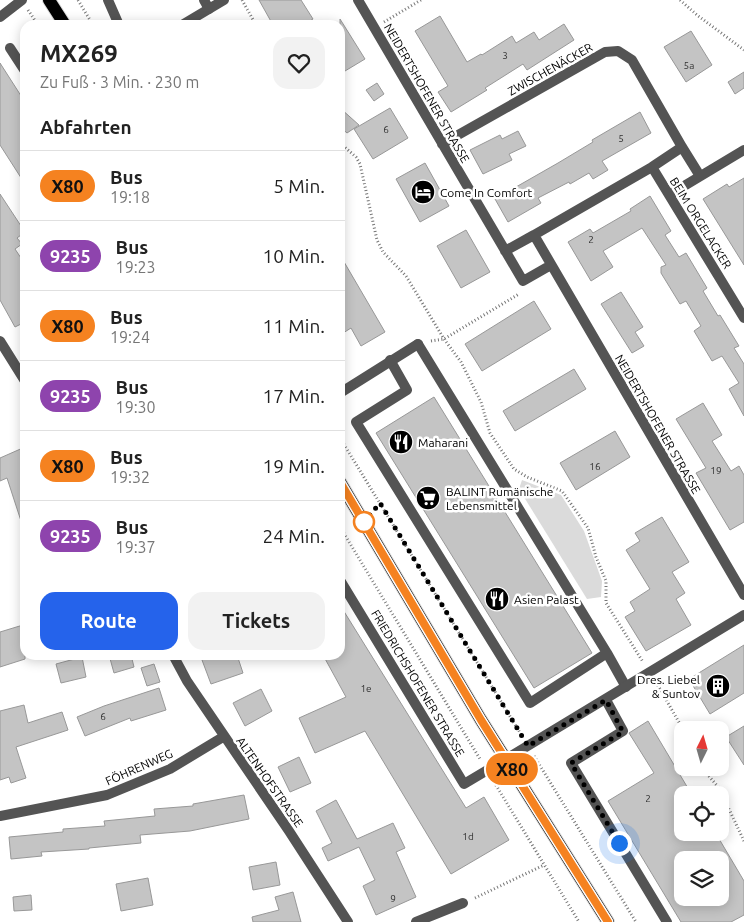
<!DOCTYPE html>
<html lang="de">
<meta charset="utf-8">
<style>
:root{--surface:#fff;--page:#f2f2f2;--text:#222;--muted:#767676;--line:#e0e0e0;--accent:#2563eb}
body{margin:0;font-family:Ubuntu,sans-serif;background:var(--page);color:var(--text);height:100vh;display:flex;flex-direction:column;font-size:19px;white-space:nowrap}
*{box-sizing:border-box;margin:0}
p{font-size:16px;color:var(--muted)}
.icon{flex:none;width:28px;height:28px;fill:none;stroke:currentColor;stroke-width:2;stroke-linecap:round;stroke-linejoin:round}
.map{position:relative;flex:1;overflow:hidden}
.drawer{position:absolute;left:20px;top:20px;width:325px;height:640px;display:flex;flex-direction:column;background:var(--surface);border-radius:15px;box-shadow:0 2px 12px #0003}
.drawer>*{flex:none}
.badge{padding:0 10px;border-radius:16px;font-size:18px;line-height:32px}
.needle{width:32px;rotate:5deg}
.fabs{position:absolute;left:674px;top:721px;display:grid;gap:10px}
.fabs a{display:grid;place-items:center;width:55px;height:55px;border-radius:10px;background:var(--surface);box-shadow:0 2px 12px #0003;font-size:25px}
.you{position:absolute;width:25px;height:25px;margin:-12px;border:4px solid #fff;border-radius:50%;background:#1a73e8;box-shadow:0 0 0 8px #1a73e833}
.map>.badge{position:absolute;translate:-50% -50%;box-shadow:0 0 0 2px #fff}
h2{padding:0 20px;font-size:19px;line-height:45px}
.round{display:grid;place-items:center;flex:none;width:52px;height:52px;border-radius:15px;background:var(--page)}
.head{display:flex;align-items:center;justify-content:space-between;height:85px;padding:0 20px}
h1{font-size:24px;font-weight:700;line-height:38px}
.primary-button{display:flex;gap:10px;margin-top:auto;padding:10px 20px}
.primary-button a{flex:1;height:58px;border-radius:15px;background:var(--accent);color:#fff;font-size:20px;font-weight:700;line-height:58px;text-align:center}
.primary-button a+a{background:var(--page);color:var(--text)}
ul{padding:0;list-style:none}
li{display:flex;align-items:center;gap:15px;height:70px;padding:0 20px;border-top:1px solid var(--line)}
li div{flex:1}
li b{display:block;font-size:19px}
li em{font-style:normal}
li .badge{min-width:55px;font-weight:700;text-align:center}
.map>svg:first-child{display:block}
.green{fill:#dbdbdb}
.building{fill:#c4c4c4;stroke:#989898;fill-rule:evenodd}
.lines{fill:none;stroke-linecap:round;stroke-linejoin:round}
.primary-casing{stroke:#dbdbdb;stroke-width:14}
.path{stroke:#767676;stroke-width:3;stroke-dasharray:1 2.5;stroke-linecap:butt}
.lane{stroke:#545454;stroke-width:10}
.street{stroke:#545454;stroke-width:10}
.primary{stroke:#000;stroke-width:12}
.line-casing{stroke:#fff;stroke-width:11}
.line{stroke:#f58220;stroke-width:8}
.walk{stroke:#000;stroke-width:5;stroke-dasharray:0 9}
.stop-dot{fill:#fff;stroke:#f58220;stroke-width:2.5}
.labels{text-anchor:middle;dominant-baseline:central;stroke-width:5;stroke-linejoin:round;paint-order:stroke}
.number-label{font-size:10px;fill:#313131}
.street-label{font-size:12px;fill:#000;stroke:#fff}
.poi-label{font-size:12px;fill:#000;stroke:#fff;text-anchor:start}
</style>
<div class="map">
<svg width="744" height="922" viewBox="0 0 744 922">
<rect width="100%" height="100%" fill="#fff"/>
<path class="green" d="M522,480l39,15 23,36 18,50 -1,16 -14,2 -68,-110z"/>
<path class="building" d="M259,0h42l12,19 -10,6h-30z
M440,16l27,46 14,-8 1,1 30,-19 4,7 18,-11 5,8 25,-16 10,16 -47,30 -4,-6 -38,24 2,2 -36,22 -13,-20 10,-6 -33,-55z
M340,19l25,40 -25,15z
M691,31l21,34 -26,17 -22,-35z
M0,63l25,39v82l-25,-39z
M744,72v16l-9,6 -7,-12z
M377,83l7,11 -10,7 -8,-11z
M340,108l19,17 -12,8 -7,-6z
M390,108l18,30 -35,21 -19,-30z
M640,112l11,21 -49,28 6,9 -15,9 -4,-6 -19,11 -1,-2 -31,16 3,5 -33,19 -13,-23 63,-36 35,-21 -1,-2z
M518,131l8,15 -17,8 3,6 -29,14 -13,-24 30,-15 2,4z
M425,163l24,43 -29,16 -24,-43z
M744,178v87l-41,-66 24,-15 2,3z
M0,194l25,38 -8,6 5,6 -7,5 10,15v58l-10,5 -15,-27z
M650,196l21,35 -6,4 14,22 7,-4 21,35 -4,3 15,25 2,-1 19,31 -5,2 10,16v52l-15,-27 10,-6 -17,-27 -10,5 -18,-30 7,-5 -15,-25 -6,3 -19,-31v-6l5,-2 -24,-37 -39,23 10,16 -22,14 -23,-39 22,-13 3,4 38,-22 -1,-2z
M466,230l24,42 -29,16 -24,-42z
M340,255l45,77 -24,14 -10,-18 -11,7z
M621,292l22,35 -8,5 9,14 -12,7 -31,-49z
M534,301l17,28 -69,42 -17,-27z
M574,369l12,20 -71,42 -12,-20z
M434,397l158,256 -58,35 -158,-255z
M703,403l19,32 -10,6 19,30 8,-5 5,9v47l-14,8 -34,-57 10,-5 -30,-49z
M615,431l15,26 -54,33 -16,-27z
M25,447v77h-3l-15,-46 -7,3v-23z
M662,517l27,45 -17,10 13,21 -9,6 15,26 -45,26 -21,-34 10,-6 -5,-9 20,-13 -24,-39 14,-9 -5,-8z
M340,605l126,203 18,-11 25,43 -58,34 -86,-143 -50,22 -16,-35 47,-21 -23,-42h17z
M23,625l2,7v27l-25,8v-35z
M744,645v48l-34,21 -21,-35z
M109,655h22l3,12 -20,6z
M215,655h22l6,18 -32,11 -9,-24z
M82,657l4,20 -25,6 -5,-19z
M154,664l6,18 -13,4 -6,-18z
M159,688l7,22 -35,11 -1,-3 -45,18 -8,-19 27,-11z
M261,689l11,22 -27,15 -12,-23z
M24,705l4,18 34,-11 6,18 -52,17 10,31 -15,5 -2,-6 -9,3v-69z
M648,721l44,74h-10v37h33l29,49v34l-13,7h-50l-73,-121 46,-28 -25,-40zM682,860h38v38h-38z
M744,726v39l-18,-28z
M299,757l12,26 -21,9 -12,-25z
M244,795l5,24 -59,12 -50,4 1,8 -52,5v1l-48,3 1,4 -31,3 -2,-22 54,-5v-3l42,-3 -1,-5 51,-5 -1,-7 39,-3v-2z
M336,800l21,39 36,-16 12,25 -9,4 20,45 -40,18 -13,-29 12,-6 -16,-33 -31,14 -6,-13 10,-5 -16,-32z
M276,862l4,23 -27,5 -4,-23z
M148,878l5,27 -32,6 -5,-27z
M293,892l8,30h-48l-1,-5 27,-7 -4,-13z
M31,895l1,15 -18,1 -1,-14z"/>
<g class="lines">
<g class="primary-casing">
<path id="primary" d="M49,0l16,25
M340,482l141,238 127,202"/>
</g>
<path class="path" d="M78,0l15,25
M242,0l14,25
M680,0l17,15 47,35
M28,10l10,15
M384,22l37,-22
M340,143l16,14 4,7 17,76 6,12 23,24 38,63 17,23 20,40 9,31 24,36 13,8 35,14 26,37 8,29 10,24v22l37,59
M431,341l13,-2 75,-45
M340,438l182,298
M340,527l140,232
M656,682l24,42 2,9
M534,756l102,166
M702,768l17,20 25,53
M494,782l85,140
M475,898l69,-33"/>
<path class="lane" d="M108,0l11,25
M204,0l5,9
M0,17l22,-17
M10,48l15,23
M418,344l189,309
M390,360l17,30 -51,32 174,281 77,-50 19,34
M340,580l124,204 42,-25
M606,700l17,31 -52,32 96,159"/>
<path class="street" d="M358,0l165,281 28,-16
M182,25l42,-25
M442,144l163,-92 13,-1 14,9 50,87 18,29
M652,167l92,151
M669,195l75,-45
M534,235l118,-68 30,-20
M505,251l29,-16 210,360
M0,341l25,40
M340,393l78,-49
M173,655l14,26 102,150 59,91
M506,759l238,-144
M0,816l107,-21 63,-26 53,-32
M416,922l47,-19"/>
<use href="#primary" class="primary"/>
</g>
<g class="lines">
<g class="line-casing">
<path id="line" d="M340,482l141,238 127,202"/>
</g>
<use href="#line" class="line"/>
<path class="walk" d="M364,522l16,-19 148,243 78,-46 17,32 -52,31 48,80"/>
</g>
<defs>
<g id="hotel-disc" transform="scale(1.25)"><circle r="9.5" fill="#000" stroke="#fff"/><path d="M-6-4.5h1.5V1H6V5H4.5V3h-9V5H-6ZM-4 0a1.8 1.8 0 1 1 3.6 0ZM.5 0V-2.5h3Q6-2.5 6 0Z" fill="#fff"/></g>
<g id="restaurant-disc" transform="scale(1.25)"><circle r="9.5" fill="#000" stroke="#fff"/><path d="M-5-6h1v4h1v-4h1v4h1v-4h1v5L-1.5 .5V6h-2V.5L-5-1ZM5-6V6H3V1.5H1.5Q1.5-4 5-6Z" fill="#fff"/></g>
<g id="supermarket-disc" transform="scale(1.25)"><circle r="9.5" fill="#000" stroke="#fff"/><path d="M-6-5.5h2.5l.6 2H6L4.5 2H-2.5L-4.4-4H-6ZM-1.5 3.2a1.3 1.3 0 1 0 .1 0ZM3 3.2a1.3 1.3 0 1 0 .1 0Z" fill="#fff"/></g>
<g id="building-disc" transform="scale(1.25)"><circle r="9.5" fill="#000" stroke="#fff"/><path d="M-4-6H4V6H1V3H-1V6H-4ZM-2.5-4.3h1.7v1.8h-1.7ZM.8-4.3h1.7v1.8H.8ZM-2.5-1h1.7V.8h-1.7ZM.8-1h1.7V.8H.8Z" fill="#fff"/></g>
</defs>
<g fill-rule="evenodd">
<use href="#hotel-disc" x="423" y="192"/>
<use href="#restaurant-disc" x="401" y="442"/>
<use href="#supermarket-disc" x="428" y="498"/>
<use href="#restaurant-disc" x="497" y="599"/>
<use href="#building-disc" x="718" y="686"/>
</g>
<circle class="stop-dot" cx="364" cy="522" r="10"/>
<g class="labels">
<g class="number-label">
<text x="505" y="55">3</text>
<text x="689" y="65">5a</text>
<text x="386" y="129">6</text>
<text x="621" y="138">5</text>
<text x="591" y="239">2</text>
<text x="595" y="466">16</text>
<text x="716" y="470">19</text>
<text x="366" y="688">1e</text>
<text x="103" y="716">6</text>
<text x="648" y="798">2</text>
<text x="468" y="836">1d</text>
<text x="393" y="898">9</text>
</g>
<g class="street-label">
<text transform="translate(550 69) rotate(-29)">ZWISCHENÄCKER</text>
<text transform="translate(427 93) rotate(60)">NEIDERTSHOFENER STRASSE</text>
<text transform="translate(701 223) rotate(58)">BEIM ORGELACKER</text>
<text transform="translate(658 424) rotate(60)">NEIDERTSHOFENER STRASSE</text>
<text transform="translate(418 683) rotate(59)">FRIEDRICHSHOFENER STRASSE</text>
<text transform="translate(139 767) rotate(-24)">FÖHRENWEG</text>
<text transform="translate(270 782) rotate(55)">ALTENHOFSTRASSE</text>
</g>
<g class="poi-label">
<text x="440" y="192">Come In Comfort</text>
<text x="418" y="442">Maharani</text>
<text x="446" y="491">BALINT Rumänische<tspan x="446" dy="14">Lebensmittel</tspan></text>
<text x="514" y="599">Asien Palast</text>
<text x="700" y="679" text-anchor="end">Dres. Liebel<tspan x="700" dy="14">&amp; Suntov</tspan></text>
</g>
</g>
</svg>
<div class="fabs">
<a><svg class="needle" viewBox="-14 -14 28 28"><path d="M0-13l5 13h-10z" fill="#e53935"/><path d="M0 13l5-13h-10z" fill="#767676"/></svg></a>
<a><svg class="icon" aria-label="locate" viewBox="0 0 24 24"><circle cx="12" cy="12" r="6"/><path d="M12 2v4M12 18v4M2 12h4M18 12h4"/></svg></a>
<a><svg class="icon" aria-label="layers" viewBox="0 0 24 24"><path d="M12 4l9 5-9 5-9-5zM3 14l9 5 9-5"/></svg></a>
</div>
<div class="you" style="left:619px;top:843px"></div>
<b class="badge" style="left:512px;top:769px;background:#f58220;color:#111">X80</b>
<section class="drawer">
<div class="head"><div><h1>MX269</h1><p>Zu Fuß · 3 Min. · 230 m</p></div><a class="round"><svg class="icon" aria-label="heart" viewBox="0 0 24 24"><path d="M12 20l-8-8c-3-5 5-10 8-4 3-6 11-1 8 4z"/></svg></a></div>
<h2>Abfahrten</h2>
<ul>
<li><span class="badge" style="background:#f58220;color:#111">X80</span><div><b>Bus</b><p>19:18</p></div><em>5 Min.</em></li>
<li><span class="badge" style="background:#8e44ad;color:#fff">9235</span><div><b>Bus</b><p>19:23</p></div><em>10 Min.</em></li>
<li><span class="badge" style="background:#f58220;color:#111">X80</span><div><b>Bus</b><p>19:24</p></div><em>11 Min.</em></li>
<li><span class="badge" style="background:#8e44ad;color:#fff">9235</span><div><b>Bus</b><p>19:30</p></div><em>17 Min.</em></li>
<li><span class="badge" style="background:#f58220;color:#111">X80</span><div><b>Bus</b><p>19:32</p></div><em>19 Min.</em></li>
<li><span class="badge" style="background:#8e44ad;color:#fff">9235</span><div><b>Bus</b><p>19:37</p></div><em>24 Min.</em></li>
</ul>
<div class="primary-button"><a>Route</a><a>Tickets</a></div>
</section>
</div>
